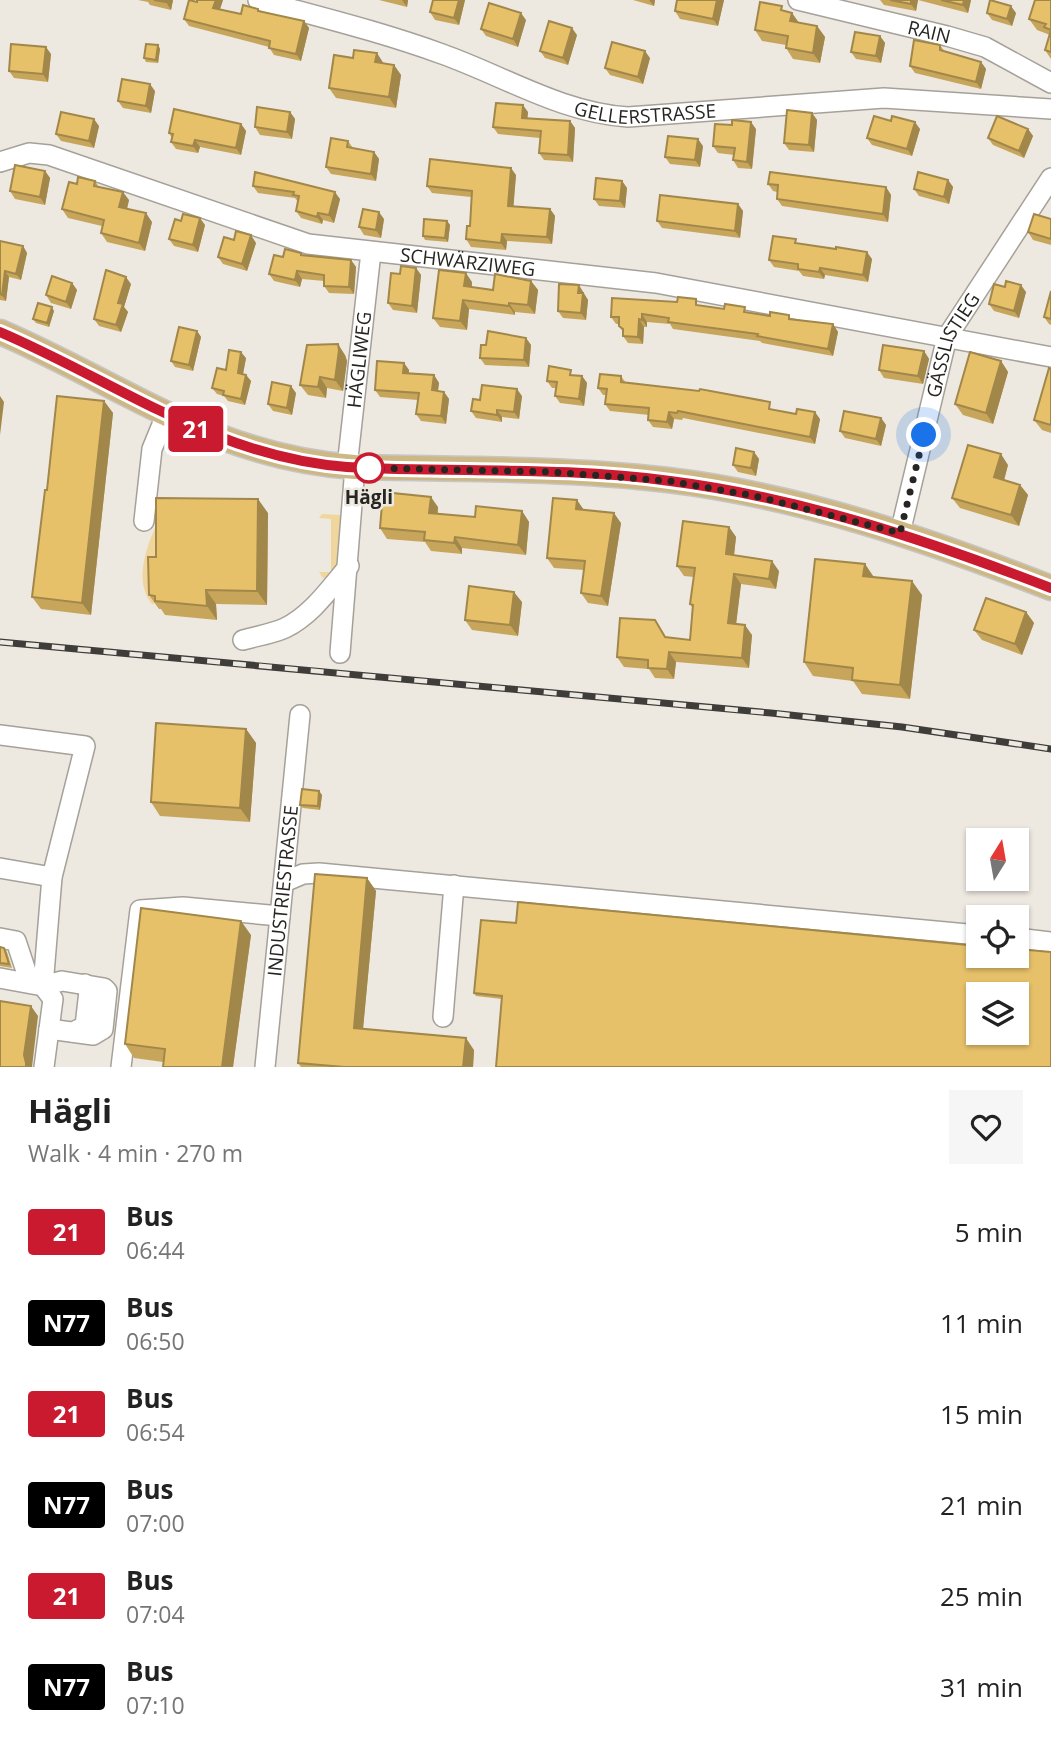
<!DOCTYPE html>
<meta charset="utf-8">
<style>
:root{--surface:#fff;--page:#f6f6f6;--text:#222;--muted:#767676}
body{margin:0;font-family:"Open Sans",sans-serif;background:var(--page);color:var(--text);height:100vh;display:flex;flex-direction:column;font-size:26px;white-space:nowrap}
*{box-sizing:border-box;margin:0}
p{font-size:23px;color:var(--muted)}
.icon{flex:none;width:38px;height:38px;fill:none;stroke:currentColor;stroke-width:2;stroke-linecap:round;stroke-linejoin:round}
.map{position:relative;height:1067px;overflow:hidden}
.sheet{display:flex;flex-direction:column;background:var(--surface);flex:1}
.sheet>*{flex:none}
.badge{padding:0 14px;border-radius:5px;font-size:24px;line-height:46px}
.needle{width:46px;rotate:11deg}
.buttons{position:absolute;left:966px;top:828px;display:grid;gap:14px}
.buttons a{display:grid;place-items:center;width:63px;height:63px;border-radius:0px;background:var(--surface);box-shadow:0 2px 5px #0004;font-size:35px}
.you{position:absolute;width:35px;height:35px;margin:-18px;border:5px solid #fff;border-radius:50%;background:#1a73e8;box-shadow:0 0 0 10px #1a73e833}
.map>.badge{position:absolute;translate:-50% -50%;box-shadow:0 0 0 4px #fff}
.round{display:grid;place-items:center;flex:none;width:74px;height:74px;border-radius:0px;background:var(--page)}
.headline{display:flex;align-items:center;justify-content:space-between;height:119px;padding:0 28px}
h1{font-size:33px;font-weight:700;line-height:52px}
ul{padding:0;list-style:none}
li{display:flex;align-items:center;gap:21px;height:91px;padding:0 28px}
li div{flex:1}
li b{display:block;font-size:26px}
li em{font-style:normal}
li .badge{min-width:77px;font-weight:700;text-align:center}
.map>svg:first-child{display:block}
.green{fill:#f0d69c}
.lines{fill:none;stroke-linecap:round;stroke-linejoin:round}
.minor-casing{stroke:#a5a199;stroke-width:22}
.major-casing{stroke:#c7c6c6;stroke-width:27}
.minor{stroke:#fff;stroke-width:19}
.major{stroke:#cdb885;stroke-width:24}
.rail-casing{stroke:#3e3d39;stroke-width:7}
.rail{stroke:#ede9e1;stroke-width:4.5;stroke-dasharray:13;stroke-linecap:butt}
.wall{fill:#c7a65b}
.shaded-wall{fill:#a2874a}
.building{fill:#e7c16a;stroke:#a2874a;stroke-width:2;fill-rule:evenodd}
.line-casing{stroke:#fff;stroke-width:16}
.line{stroke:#ca1a30;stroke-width:10}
.walk{stroke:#262522;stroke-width:7;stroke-dasharray:0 12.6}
.stop-dot{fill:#fff;stroke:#ca1a30;stroke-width:3.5}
.labels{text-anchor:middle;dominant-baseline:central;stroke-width:5;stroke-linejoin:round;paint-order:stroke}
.street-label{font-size:19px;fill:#262522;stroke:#ede9e1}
.stop-label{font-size:19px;font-weight:bold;fill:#262522;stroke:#ede9e1}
</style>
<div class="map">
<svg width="1051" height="1067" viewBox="0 0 1051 1067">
<rect width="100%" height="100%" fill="#ede9e1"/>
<path class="green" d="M322,514l18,1 5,3c-2,16 -1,60 -22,60l-4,-6h12v-53l-12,-1z
M159,519v84l-7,1c-20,-24 -4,-61 7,-85z"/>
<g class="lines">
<g class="minor-casing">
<g id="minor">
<path id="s1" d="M258,0c62,17 124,32 184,54 62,22 120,59 186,63l256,-19 167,11"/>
<path id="s2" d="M798,0l149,36 38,11 66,36"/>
<path id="s3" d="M0,162l29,-9 20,2 259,89 348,39 395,74"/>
<path id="s4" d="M347,467l24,-215"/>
<path d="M144,521l8,-72 14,-34"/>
<path id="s5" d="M900,533l47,-196 104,-159"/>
<path d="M243,640c13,-4 29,-6 42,-12 27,-13 45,-40 64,-62"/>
<path d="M340,653l15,-186"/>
<path d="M0,735l85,11 -33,131 -9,109 19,-5 42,7 3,3 -4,38 -10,6 -44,-6"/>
<path d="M0,868l52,9"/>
<path d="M284,882l19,-8 16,-1 659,62"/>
<path d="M0,938l16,3 14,42"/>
<path d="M1017,938l34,4"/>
<path d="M0,978l43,8 10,13 -9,68"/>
<path d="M443,1017l11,-132"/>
<path d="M73,1032l12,-6 4,-35 -4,-7"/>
<path d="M121,1067l19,-157 43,-3 97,9"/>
<path id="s6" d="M265,1067l35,-352"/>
</g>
</g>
<g class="major-casing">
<path id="major" d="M0,332c123,53 215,126 355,135 105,2 210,1 313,13 133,16 260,60 383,108"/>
</g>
<use href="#minor" class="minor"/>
<use href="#major" class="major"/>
<g class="rail-casing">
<path id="rail" d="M0,642l771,71 131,14 149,22"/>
</g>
<use href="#rail" class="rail"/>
</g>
<path class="wall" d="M138,0h35l-2,10 -21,-5 -2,-3z
M197,0h26l-3,9 21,5 19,-2 44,9 5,7 -8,33 -27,-6 -5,-8 -80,-21 -5,-7z
M379,0h29l-1,7z
M465,0l-6,25 -24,-5 -5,-8z
M633,0h22l-1,6z
M724,0l-6,26 -38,-7 -5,-8z
M880,0h91l-3,13 -50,-13 -2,11 -32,-6z
M1051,0v59l-6,-9 5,-15 -13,-5 -8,-11z
M785,11l7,2 7,10 18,3 8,11 -5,26 -27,-4 -7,-11v-3l-24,-4 -7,-11z
M987,13h29l-4,13 -20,-6z
M526,20l-8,27 -32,-11 -5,-7z
M577,35l-9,30 -23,-7 -5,-7z
M880,36l5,7 -4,20 -25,-4 -5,-7z
M158,45l2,4 -2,14 -12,-1 -2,-4z
M940,45l5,7 36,10 5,7 -5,20 -66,-16 -5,-7z
M51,54l-3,28 -34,-4 -5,-7z
M353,58l41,7 7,10 -5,33 -60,-10 -7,-10z
M650,58l-7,26 -33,-9 -5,-7z
M155,91l-4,22 -28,-5 -5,-7z
M290,112l5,7 -3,20 -32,-4 -5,-8z
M528,112l-1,6 43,3 5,7 -2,34 -29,-2 -5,-7 1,-15 -42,-4 -5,-7z
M812,113l5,7 -3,32 -25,-2 -5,-7z
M891,121l29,8 -8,27 -40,-11 -5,-7z
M241,124l5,7 -5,24 -41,-8 -2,6 -22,-4 -5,-7 1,-4 -3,-5z
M99,126l-5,22 -33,-7 -5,-7z
M756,129l-4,40 -14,-1 -5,-8 1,-5 -16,-2 -5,-7z
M1028,129l5,7 -9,22 -31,-13 -5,-7z
M348,141l5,7 21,4 5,7 -3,22 -45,-7 -5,-7z
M703,146l-3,21 -30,-3 -5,-7z
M45,171l5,7 -5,27 -30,-6 -5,-8z
M255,172l85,27 -6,24 -11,-3 -1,4 -21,-6 -5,-7 2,-9 -3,-4 -37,-5 -5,-7z
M516,175l-3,31 37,3 5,7 -3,28 -45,-3 -1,9 -35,-3 -5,-8 4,-13 1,-29 -39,-4 -5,-7z
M948,180l5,7 -4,17 -30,-8 -5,-7z
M95,181l4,6 30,13 -2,9 25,13 -7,29 -38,-9 -6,-9 1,-7 -34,-8 -6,-9 15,-25z
M622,181l5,7 -2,20 -26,-2 -5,-7z
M768,184l118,3 5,8 -3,27 -106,-16 -5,-7v-7l-4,-1z
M738,204l5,7 -3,27 -78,-10 -5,-7z
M384,219l-3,19 -17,-3 -5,-8z
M1051,219v26l-18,-5 -5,-8z
M447,221l3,4 -2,17 -23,-2 -2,-4z
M205,225l-7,27 -24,-6 -5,-7z
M234,240l22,3 -9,28 -24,-7 -5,-7z
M0,241l23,5 4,7 -6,27 -12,-3 -3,24 -6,-1z
M799,244l73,15 -4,23 -43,-7 -1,4 -21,-3 -4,-5 -25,-4 -5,-7z
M301,253l2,3 48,4 5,7 -2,27 -25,-1 -5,-7v-5l-22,-2 -2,8 -26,-6 -5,-7 14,-17z
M416,268l5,7 -4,38 -24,-3 -5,-7 12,-29z
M531,281l7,9 -3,24 -20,-2v3l-46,-6 -2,21 -27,-3 -7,-9 39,-36v5l21,3z
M72,283l5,7 -6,19 -20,-6 -5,-8z
M131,284l-7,23 4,5 -7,20 -22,-6 -5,-7z
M1005,287l21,5 -7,26 -25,-7 -5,-7z
M1051,291v34l-2,-1 -5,-7z
M584,292v2l4,6 -2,20 -23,-2 -5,-7z
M701,305l91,15 41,4 5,8 -5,24 -71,-13 -2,-2 -87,-12 -3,-5 -23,-2v5h-3l-1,17 -15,-1 -5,-7v-4l-4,-6v-2h-3l-5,-7z
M54,311l-5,16 -13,-4 -3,-4z
M197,331l4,6 -8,34 -18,-4 -4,-6z
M526,338l5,7 -2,22 -44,-2 -5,-7 6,-13z
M924,351l5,8 -6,25 -39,-6 -5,-8z
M345,355l2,6 -4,30 -16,-3 -1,10 -18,-3 -8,-10z
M246,358l-3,16 3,1 5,6 -6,24 -17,-4 -4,-5 -7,-2 -5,-6 14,-18z
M1001,361l7,11 -15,52 -30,-9 -8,-11z
M404,363l5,7v3l25,2 5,8 -1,8 6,1 5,7 -3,25 -25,-3 -5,-7 2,-14 -38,-3 -5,-7z
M1051,369v64l-9,-3 -8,-10z
M575,375l7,1 5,7 -3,23 -24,-3 -5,-7 1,-8h-4l-5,-7z
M621,376l5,7 194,36 -5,25 -132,-26 -1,2 -8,-1 -2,10 -19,-2 -5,-7 1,-5 -39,-4 -5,-7 1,-9h-3l-5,-7z
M296,393l-4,22 -19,-4 -5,-7z
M522,396l-3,23 -17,-2v5l-26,-4 -5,-7 9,-11z
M104,401l9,12 -22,202 -50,-6 -9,-12 15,-107z
M881,418l5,7 -5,21 -36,-8 -5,-7z
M754,452l5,7 -3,17 -18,-4 -5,-7z
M1008,465l-4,15 16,5 8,10 -9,31 -59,-18 -8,-10z
M438,507v7l37,3 47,-6 7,11 -3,33 -64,-7v6l-31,-3 -6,-9 -38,-3 -7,-11z
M584,510l37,13 -13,83 -20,-3 -7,-10 3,-23 -30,-2 -7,-10z
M268,513l-1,92 -51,-1 1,16 -52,-5 -4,-6h-2l-10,-14 7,-38z
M729,527l7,10 -2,18 45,16 -3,18 -35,-5 -5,40 16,11 -3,33 -73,-6 -2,17 -19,-1 -6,-9 -25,-2 -7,-10 38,-37 11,17 24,3 2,-33 -2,-3 4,-27 -10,-1 -7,-10z
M865,564l9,13 48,18 -12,104 -48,-5 -9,-13 -40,-5 -9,-14z
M522,602l-4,34 -46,-6 -7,-10z
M1026,612l8,11 -12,32 -40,-15 -8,-10z
M246,729l10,14 -6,79 -90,-6 -9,-14z
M319,791l3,4 -2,15 -17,-2 -3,-3z
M367,878l9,13 -13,137 111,22 -1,17h-172l-3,-4z
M516,923l462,23 -476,53 -26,-3 -2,-3z
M251,935l-18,132h-70v-5l-29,-4 -9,-14z
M0,947l4,1 3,4 5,16 -12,-2z"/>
<path class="shaded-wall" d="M166,0h7l-2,10 -5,-8z
M216,0h7l-5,15 -5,-7z
M402,0h6l-1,7z
M459,0h6l-6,25 -5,-7z
M649,0h6l-1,6z
M717,0h7l-6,26 -5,-7z
M911,0h7l-2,11 -5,-7z
M964,0h7l-3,13 -5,-8z
M1011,6l5,7 -4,13 -5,-7z
M521,13l5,7 -8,27 -5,-8z
M792,13l7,10 -9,-2z
M304,21l5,7 -8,33 -5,-7z
M817,26l8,11 -5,26 -7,-10z
M572,28l5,7 -9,30 -5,-7z
M880,36l5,7 -4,20 -5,-7z
M158,45l2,4 -2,14 -2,-3z
M46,47l5,7 -3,28 -5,-8z
M645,51l5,7 -7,26 -5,-7z
M377,53l7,11 -9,-2z
M981,62l5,7 -5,20 -5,-7z
M394,65l7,10 -5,33 -7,-11z
M150,84l5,7 -4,22 -5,-7z
M523,105l5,7 -1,13 -5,-7z
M290,112l5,7 -3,20 -5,-7z
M812,113l5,7 -3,32 -5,-7z
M94,119l5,7 -5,22 -5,-7z
M570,121l5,7 -2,34 -5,-7z
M751,122l5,7 -4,40 -5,-7z
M915,122l5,7 -8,27 -5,-7z
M241,124l5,7 -5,24 -5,-7z
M1028,129l5,7 -9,22 -5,-7z
M698,139l5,7 -3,21 -5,-7z
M195,140l5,7 -2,6 -5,-7z
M374,152l5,7 -3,22 -5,-7z
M511,168l5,7 -3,38 -5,-7z
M45,171l5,7 -5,27 -5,-8z
M948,180l5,7 -4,17 -5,-7z
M622,181l5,7 -2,20 -5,-7z
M886,187l5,8 -3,27 -5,-8z
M123,192l6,8 -4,16 -6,-9z
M335,192l5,7 -6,24 -5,-8z
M738,204l5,7 -3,27 -5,-7z
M550,209l5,7 -3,28 -5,-7z
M379,212l5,7 -3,19 -5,-8z
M146,213l6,9 -7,29 -6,-8z
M318,213l5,7 -1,4 -5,-7z
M200,218l5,7 -7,27 -5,-7z
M447,221l3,4 -2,17 -3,-4z
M502,234l5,7 -1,9 -5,-7z
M251,235l5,8 -9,28 -5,-7z
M23,246l4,7 -6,27 -5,-6z
M867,252l5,7 -4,23 -5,-7z
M351,260l5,7 -2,27 -5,-7z
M416,268l5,7 -4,38 -5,-7z
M820,268l5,7 -1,4 -5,-7z
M5,271l4,6 -3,24 -4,-6z
M297,271l5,8 -2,8 -5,-7z
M466,273l6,9 -1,13 -7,-9z
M126,277l5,7 -7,23 4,5 -7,20 -5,-7 2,-22z
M531,281l7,9 -3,24 -7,-9z
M72,283l5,7 -6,19 -5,-7z
M579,285l9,15 -2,20 -5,-7 -3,-20z
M1021,285l5,7 -7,26 -5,-7z
M463,300l6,9 -2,21 -7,-9z
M509,303l6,9v3l-6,-9z
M52,307l2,4 -5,16 -2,-4z
M642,314l5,8v5l-5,-7z
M639,319l5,8 -1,17 -5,-7z
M833,324l5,8 -5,24 -5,-7z
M197,331l4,6 -8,34 -4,-6z
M526,338l5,7 -2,22 -5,-7z
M338,344l7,11 2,6 -4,30 -8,-11z
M924,351l5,8 -6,25 -5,-8z
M241,352l5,6 -4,21 -4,-6z
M1001,361l7,11 -15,52 -7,-11z
M404,363l5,7 -1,10 -5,-7z
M246,375l5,6 -6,24 -4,-6z
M434,375l5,8 -2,14 -5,-7z
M582,376l5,7 -3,23 -5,-7z
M320,377l7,11 -1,10 -8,-11z
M291,386l5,7 -4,22 -5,-7z
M517,389l5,7 -3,23 -5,-7z
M444,392l5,7 -3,25 -5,-8z
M0,396l4,6 -4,33z
M104,401l9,12 -22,202 -9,-12z
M497,410l5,7v5l-5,-7z
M669,412l5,7 -2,10 -5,-7z
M815,412l5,7 -5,25 -5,-7z
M881,418l5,7 -5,21 -5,-7z
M754,452l5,7 -3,17 -5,-8z
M1001,454l7,11 -6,23 -8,-11z
M1020,485l8,10 -9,31 -8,-11z
M431,497l7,10 -2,17 -7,-11z
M258,499l10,14 -1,92 -10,-14z
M577,500l7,10 -8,-1z
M522,511l7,11 -3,33 -8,-10z
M614,513l7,10 -13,83 -7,-10z
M729,527l7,10 -3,27 -7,-10z
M455,537l7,11v6l-8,-11z
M772,561l7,10 -3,18 -7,-10z
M865,564l9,14 -11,-2z
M734,574l7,10 -6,49 -7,-10z
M912,581l10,14 -12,104 -10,-14z
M206,590l10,14 1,16 -10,-14z
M514,592l8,10 -4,34 -8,-11z
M1026,612l8,11 -12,32 -7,-11z
M745,625l7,10 -3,33 -7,-10z
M669,652l7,10 -2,17 -7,-10z
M246,729l10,14 -6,79 -10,-14z
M319,791l3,4 -2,15 -2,-4z
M367,878l9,13 -14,149 -8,-12z
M241,921l10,14 -18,132h-11z
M31,1006l7,10 -6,51h-6l-2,-12z
M466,1038l8,12 -1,17h-10z"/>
<path class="building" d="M154,0h12v2z
M189,0l8,2v-2h19l-3,8 28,6 2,-9 15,4v2l46,10 -8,33 -27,-6 1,-7 -86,-22z
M433,0h26l-5,18 -24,-6z
M677,0h40l-4,19 -38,-8z
M890,0h21v4z
M941,0h23l-1,5z
M990,0l21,6 -4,13 -20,-6z
M1035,0h16v52l-6,-2 6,-20 -7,-3 2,-3 -17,-5z
M760,2l22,4 -1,4 11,3 -2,8 27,5 -4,27 -27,-5 2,-12 -33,-6z
M489,3l32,10 -8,26 -32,-10z
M549,21l23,7 -9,30 -23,-7z
M855,32l25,4 -4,20 -25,-4z
M914,40l26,5v5l41,12 -5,20 -66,-16z
M612,42l33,9 -7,26 -33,-9z
M11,44l35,3 -3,27 -34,-3z
M146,44l12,1 -2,15 -12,-2z
M354,50l23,3 -2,9 19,3 -5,32 -60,-9 5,-33 19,3z
M122,79l28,5 -4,22 -28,-5z
M496,103l27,2 -1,13 48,3 -2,34 -29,-2 2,-22 -48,-4z
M257,107l33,5 -3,20 -32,-5z
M174,109l67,15 -5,24 -41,-8 -2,6 -22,-4 2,-8 -4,-1z
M787,110l25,3 -3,32 -25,-2z
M61,112l33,7 -5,22 -33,-7z
M874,116l17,5 1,-5 23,6 -8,27 -40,-11z
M997,116l31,13 -9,22 -31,-13z
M732,120l19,2 -4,40 -14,-2 2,-12 -22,-2 2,-22 17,1z
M668,136l30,3 -3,21 -30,-3z
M331,138l17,3 -1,6 27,5 -3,22 -45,-7z
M430,159l81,9 -3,38 42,3 -3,28 -45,-3 -1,9 -35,-4 1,-13h3l2,-35 -45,-5z
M15,165l30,6 -5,26 -30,-6z
M255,172l80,20 -6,23 -11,-2 -1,4 -21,-6 3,-15 -6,-1 1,-3 -41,-6z
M770,172l116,15 -3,27 -106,-15 1,-14 -10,-1z
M918,172l30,8 -4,17 -30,-8z
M78,177l17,4 -1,5 29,6 -4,15 27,6 -7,30 -38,-10 3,-13 -42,-11 7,-27 8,2z
M596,178l26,3 -2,20 -26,-2z
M660,195l78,9 -3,27 -78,-10z
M363,209l16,3 -3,18 -17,-3z
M183,214l17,4 -7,27 -24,-6 6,-20 6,2z
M1034,214l17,5v20l-23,-7z
M424,219l23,2 -2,17 -22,-2z
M236,231l15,4 -9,29 -24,-7 6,-20 10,3z
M773,236l23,3 -1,4 41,6v-2l31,5 -4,23 -43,-7 -1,4 -21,-3v-5l-29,-4z
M0,241l23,5 -7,28 -11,-3 -3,24 -2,-1z
M285,249l16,4v2l50,5 -2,27 -25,-1v-11l-27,-4 -2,9 -26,-6 5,-19 9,2z
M401,266l15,2 -4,38 -24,-3 3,-30 9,1z
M106,270l20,7 -8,26 5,1 -7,21 -22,-6z
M439,270l27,3 -2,13 29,4 2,-16 36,7 -3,24 -19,-2v3l-46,-6 -3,21 -27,-3z
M52,276l20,7 -6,19 -20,-7z
M1006,281l15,4 -7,26 -25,-7 5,-20 11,3z
M559,284l20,1 -1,8h5l-2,20 -23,-2z
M1051,291v28l-7,-2z
M678,297l18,2v6l28,4 1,-5 20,3 -1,5 26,4v-4l19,3v4l44,5 -5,25 -71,-13 1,-2 -90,-12 1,-4 -27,-4v6l-3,-1 -1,18 -15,-1v-7l-4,-3v-9h-8l1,-19 65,4z
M38,303l14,4 -5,16 -14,-4z
M179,327l18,4 -8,34 -18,-4z
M488,331l38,7 -2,22 -44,-2 1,-13h5z
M338,344l1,6 -4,30 -15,-3 -2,10 -18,-2 7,-40z
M883,345l41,6 -6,25 -39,-6z
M229,350l12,2 -3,21 8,2 -5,24 -18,-4 1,-4 -12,-3 5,-20 9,2z
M970,352l31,9 -15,52 -31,-9z
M377,361l27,2 -1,10 31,2 -2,15 12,2 -3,24 -25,-2 3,-21 -44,-3z
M549,366l22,4 -1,5 12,1 -3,23 -24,-3 2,-14 -10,-1z
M1049,368l2,1v56l-17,-5z
M600,374l21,2v6l78,9 1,-2 70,13 -1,7 27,5 1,-5 18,3 -5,25 -132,-26 -1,2 -8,-1 -2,10 -19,-2 1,-12 -44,-4 2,-15 -9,-1z
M272,382l19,4 -4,22 -19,-4z
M482,385l35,4 -3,23 -17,-2v5l-26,-4 2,-12 7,1z
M57,396l47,5 -22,202 -50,-6 13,-107h2z
M844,411l37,7 -5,21 -36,-8z
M968,445l33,9 -7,23 26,8 -9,30 -59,-17z
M736,448l18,4 -3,16 -18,-3z
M383,492l48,5 -2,16 46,4 1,-11 46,5 -4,34 -63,-8 -1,6 -30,-3 1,-8 -45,-4z
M156,498l102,1 -1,92 -51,-1 1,16 -52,-5v-5l-6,-1 -1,-38h8z
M553,498l24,2 -1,9 38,4 -13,83 -20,-3 4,-32 -38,-3z
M683,521l46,6 -3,27 46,7 -3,18 -35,-5 -6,49 17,2 -3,33 -73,-6 -2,17 -19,-1v-8l-31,-3 3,-39 35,2 10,17 25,3 3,-35 -3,-1 5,-36 -18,-2z
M815,559l50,5 -2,12 49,5 -12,104 -48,-5 1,-12 -49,-6z
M469,586l45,6 -4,33 -45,-5z
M986,598l40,14 -11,32 -41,-14z
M156,723l90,6 -6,79 -89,-6z
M302,789l17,2 -1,15 -18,-1z
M315,874l52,4 -13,150 112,10 -3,29h-119l-46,-4z
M518,902l460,44v10h39v-7l34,3v115h-555l6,-71 -28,-3 7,-73 35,3zM978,994h39v38h-39z
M141,908l100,13 -19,146h-59l2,-18 -40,-5z
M0,947l4,1 5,16 -9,-1z
M0,1001l31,5 -7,49 2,8v4h-26z"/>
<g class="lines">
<g class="line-casing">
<path id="line" d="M0,332c117,50 215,125 347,135 107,6 216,-1 323,14 133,17 256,59 381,107"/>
</g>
<use href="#line" class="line"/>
<path class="walk" d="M369,468l183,4 117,9 86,15 145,37 24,-98"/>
</g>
<circle class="stop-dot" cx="369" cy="468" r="14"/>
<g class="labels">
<g class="street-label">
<text stroke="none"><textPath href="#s2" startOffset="135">RAIN</textPath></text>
<text stroke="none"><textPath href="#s1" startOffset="406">GELLERSTRASSE</textPath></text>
<text stroke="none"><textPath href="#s3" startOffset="485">SCHWÄRZIWEG</textPath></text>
<text stroke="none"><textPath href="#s5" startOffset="196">GÄSSLISTIEG</textPath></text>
<text stroke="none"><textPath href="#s4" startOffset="108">HÄGLIWEG</textPath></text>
<text stroke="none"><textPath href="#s6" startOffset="177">INDUSTRIESTRASSE</textPath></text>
</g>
<g class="stop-label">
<text x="369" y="497">Hägli</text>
</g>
</g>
</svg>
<div class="buttons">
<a><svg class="needle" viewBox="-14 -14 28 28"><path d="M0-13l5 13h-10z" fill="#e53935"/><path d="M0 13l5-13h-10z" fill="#767676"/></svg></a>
<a><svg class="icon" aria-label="locate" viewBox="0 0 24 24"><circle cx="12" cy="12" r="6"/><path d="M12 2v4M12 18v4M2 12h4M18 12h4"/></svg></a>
<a><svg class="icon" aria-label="layers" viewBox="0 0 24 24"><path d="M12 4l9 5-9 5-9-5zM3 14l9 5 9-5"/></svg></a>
</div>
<div class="you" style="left:924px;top:435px"></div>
<b class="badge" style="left:196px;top:429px;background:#ca1a30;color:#fff">21</b>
</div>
<section class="sheet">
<div class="headline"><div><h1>Hägli</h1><p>Walk · 4 min · 270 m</p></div><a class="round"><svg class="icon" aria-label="heart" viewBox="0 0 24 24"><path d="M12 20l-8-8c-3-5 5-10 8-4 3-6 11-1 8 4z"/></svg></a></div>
<ul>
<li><span class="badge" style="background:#ca1a30;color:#fff">21</span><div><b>Bus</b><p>06:44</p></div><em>5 min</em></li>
<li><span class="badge" style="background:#000;color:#fff">N77</span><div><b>Bus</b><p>06:50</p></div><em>11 min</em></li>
<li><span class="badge" style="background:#ca1a30;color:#fff">21</span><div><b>Bus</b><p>06:54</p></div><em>15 min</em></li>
<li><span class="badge" style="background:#000;color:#fff">N77</span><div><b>Bus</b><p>07:00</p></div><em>21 min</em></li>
<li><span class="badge" style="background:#ca1a30;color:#fff">21</span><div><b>Bus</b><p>07:04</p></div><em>25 min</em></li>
<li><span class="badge" style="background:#000;color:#fff">N77</span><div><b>Bus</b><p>07:10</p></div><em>31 min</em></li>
</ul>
</section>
